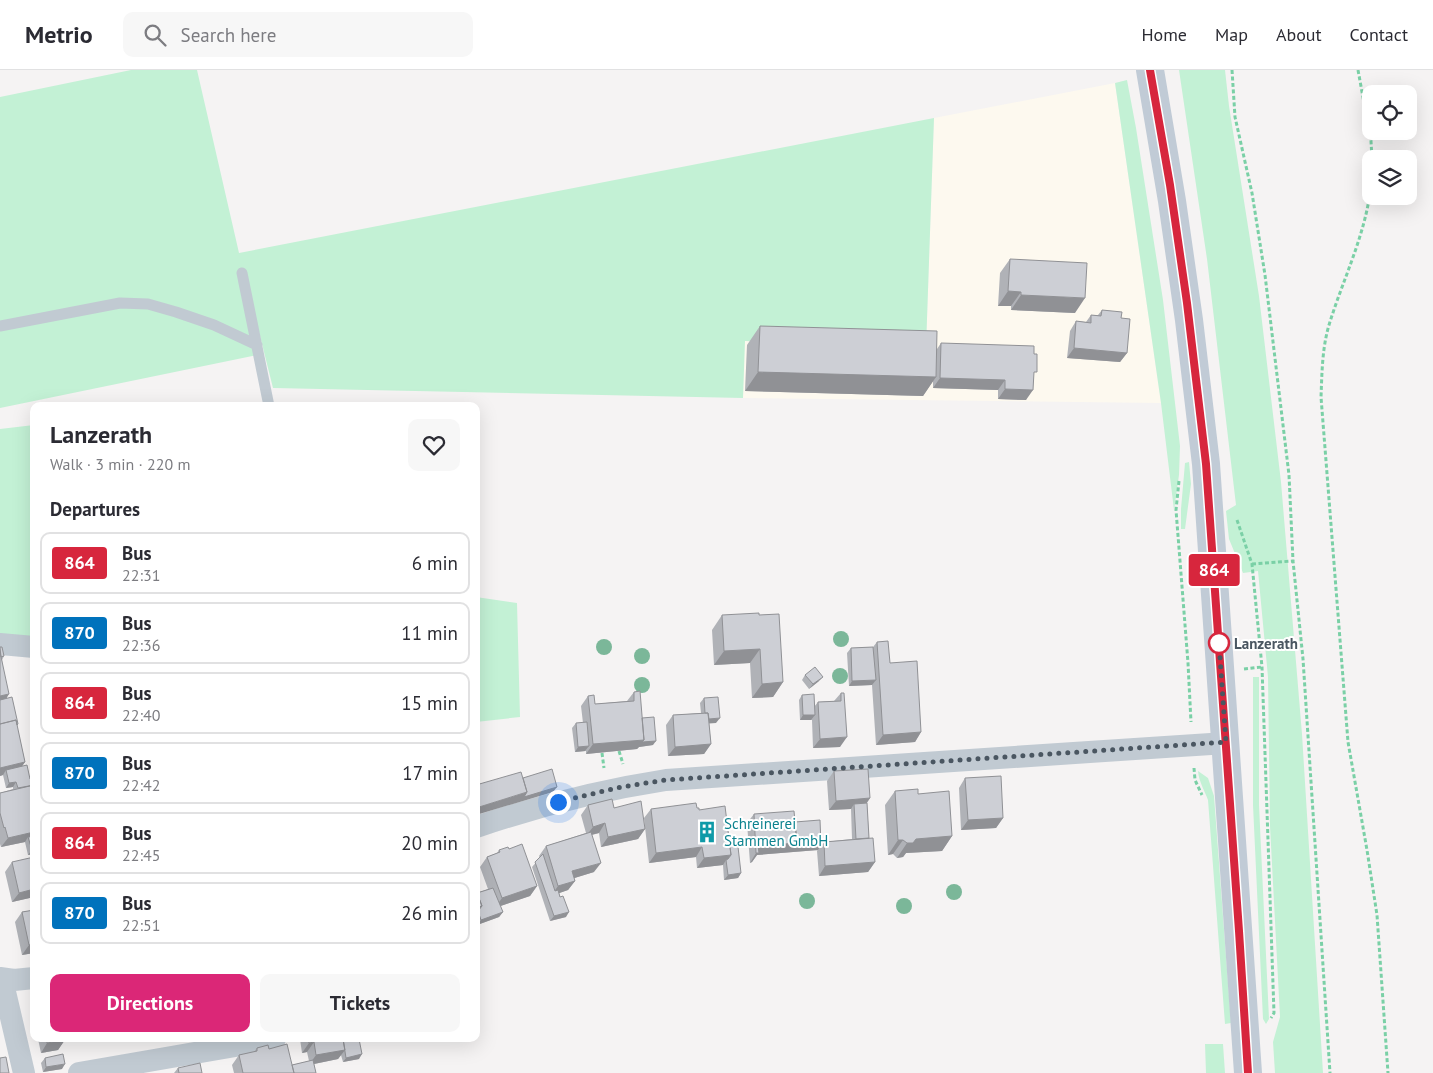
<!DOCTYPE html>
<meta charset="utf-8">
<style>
:root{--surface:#fff;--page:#f7f7f7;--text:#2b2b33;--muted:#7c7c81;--line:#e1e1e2;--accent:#db2777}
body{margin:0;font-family:"PT Sans",sans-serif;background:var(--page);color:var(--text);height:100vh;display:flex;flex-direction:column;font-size:19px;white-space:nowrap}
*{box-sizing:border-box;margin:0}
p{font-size:16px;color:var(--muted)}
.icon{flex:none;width:28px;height:28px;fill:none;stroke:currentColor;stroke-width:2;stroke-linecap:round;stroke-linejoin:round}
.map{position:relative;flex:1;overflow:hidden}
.details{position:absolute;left:30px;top:332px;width:450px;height:640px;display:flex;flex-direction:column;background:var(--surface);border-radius:10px;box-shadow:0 5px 20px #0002}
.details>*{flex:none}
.badge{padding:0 10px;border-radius:4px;font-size:18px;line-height:32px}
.controls{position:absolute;left:1362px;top:15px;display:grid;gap:10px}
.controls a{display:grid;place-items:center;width:55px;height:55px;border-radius:10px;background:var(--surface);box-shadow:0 5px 20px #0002;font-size:25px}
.you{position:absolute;width:25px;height:25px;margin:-12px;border:4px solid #fff;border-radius:50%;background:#1a73e8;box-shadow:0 0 0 8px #1a73e833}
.map>.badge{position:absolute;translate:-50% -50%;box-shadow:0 0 0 2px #fff}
h2{padding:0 20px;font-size:19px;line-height:45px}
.round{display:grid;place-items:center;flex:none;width:52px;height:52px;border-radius:10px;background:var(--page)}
.headline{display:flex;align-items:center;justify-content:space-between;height:85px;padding:0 20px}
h1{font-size:24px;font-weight:600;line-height:38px}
.button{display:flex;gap:10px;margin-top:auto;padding:10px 20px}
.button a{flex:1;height:58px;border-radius:10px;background:var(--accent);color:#fff;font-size:20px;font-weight:600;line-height:58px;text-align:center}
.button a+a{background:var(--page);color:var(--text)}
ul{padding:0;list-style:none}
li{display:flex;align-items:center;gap:15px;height:62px;margin:0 10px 8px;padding:0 10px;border:2px solid var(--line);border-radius:10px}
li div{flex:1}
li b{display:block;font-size:19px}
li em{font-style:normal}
li .badge{min-width:55px;font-weight:700;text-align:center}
header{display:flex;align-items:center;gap:30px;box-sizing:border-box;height:70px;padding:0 25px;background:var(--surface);border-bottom:1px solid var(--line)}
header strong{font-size:24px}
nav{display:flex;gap:28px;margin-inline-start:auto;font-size:18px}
.search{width:350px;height:45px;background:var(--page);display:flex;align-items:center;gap:12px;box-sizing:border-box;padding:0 18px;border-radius:10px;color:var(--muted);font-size:19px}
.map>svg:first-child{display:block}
.commercial{fill:#fdf9ef}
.green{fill:#c3f1d5}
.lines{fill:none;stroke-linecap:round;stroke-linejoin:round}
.path{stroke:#7ad0a6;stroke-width:3;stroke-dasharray:4 2.5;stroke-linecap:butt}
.service{stroke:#c1cad2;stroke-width:11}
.minor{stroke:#c1cad2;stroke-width:22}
.secondary{stroke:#c1cbd6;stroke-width:28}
.tree{fill:#7bb799}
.wall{fill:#b0b2b7}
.shaded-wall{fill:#909195}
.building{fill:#cdcfd5;stroke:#909195}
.line-casing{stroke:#fff;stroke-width:11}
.line{stroke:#d7263d;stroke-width:8}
.walk{stroke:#4a5661;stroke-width:5;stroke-dasharray:0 9}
.stop-dot{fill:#fff;stroke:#d7263d;stroke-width:2.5}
.labels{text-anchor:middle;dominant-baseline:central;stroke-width:4;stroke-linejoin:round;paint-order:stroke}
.stop-label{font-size:15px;font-weight:bold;fill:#4a5661;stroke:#fff;text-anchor:start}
.culture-label{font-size:15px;fill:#0d838f;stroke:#fff;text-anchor:start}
</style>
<header>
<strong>Metrio</strong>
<div class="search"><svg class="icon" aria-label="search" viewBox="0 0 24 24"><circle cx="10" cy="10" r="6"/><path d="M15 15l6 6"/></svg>Search here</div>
<nav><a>Home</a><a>Map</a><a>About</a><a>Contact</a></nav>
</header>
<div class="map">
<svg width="1433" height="1003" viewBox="0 0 1433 1003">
<rect width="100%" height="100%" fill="#f5f3f3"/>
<path class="commercial" d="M1115,13l46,320 -418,-5 1,-57 182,7 8,-230z"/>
<path class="green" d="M131,0h66l42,183 695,-135 -8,230 -181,-7 -2,57 -470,-10 -29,-116 13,83 -257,53v-311z
M1179,0h46l4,36 30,190 22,186 21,252 21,339h-48l-2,-31 7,-25 -10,-191 -2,-149 -10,-106 -15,2 -14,-34 -3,-28 10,-6 -29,-246z
M1127,10l9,48 27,172 17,146 -1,29 -5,35 -13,-107 -46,-320z
M34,355v216l-34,-2v-210z
M1189,392l2,22 -6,45h-4v-20l4,-46z
M476,527l41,6 3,114 -44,5z
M1253,607h6v128l10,214 -3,5 -3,-5 -10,-214z
M1198,701l10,7 6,18 17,227 -6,1 -17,-224c-4,-11 -9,-18 -10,-29z
M1205,974h18l2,29h-19z"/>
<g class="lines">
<path class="path" d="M1232,0l3,47 17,76 13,82 24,200 4,86 10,98 27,414
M1358,0l13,71 1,18
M1371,115c-5,49 -28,94 -42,140 -7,24 -7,48 -8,72l27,345 19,108 10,65 11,158
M1179,411l-3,29 12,153 3,59
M1237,450l15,44 10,103 12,346 -3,5
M1252,494l41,-3
M1244,599l18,-2
M619,681l4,13
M602,683l2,15
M1194,698l1,12 7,15"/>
<path class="service" d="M242,203l27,133
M0,256l120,-23 28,1 28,8 38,13 43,20"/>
<path class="minor" d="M0,574l34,3
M476,757c62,-21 125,-37 190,-47l560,-37
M0,908l14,2 20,-2
M2,909l22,94
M79,1003l196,-34"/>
<path class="secondary" d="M1150,0l22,131 17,119 17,144 42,609"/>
</g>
<g class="tree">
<circle cx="841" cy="569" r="8"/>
<circle cx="604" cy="577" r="8"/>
<circle cx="642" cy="586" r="8"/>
<circle cx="840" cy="606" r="8"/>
<circle cx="642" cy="615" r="8"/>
<circle cx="954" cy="822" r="8"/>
<circle cx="807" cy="831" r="8"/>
<circle cx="904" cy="836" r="8"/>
</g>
<path class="wall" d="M1010,189l65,54 -64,-3v-4h-13l2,-33z
M1102,240l19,8 6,35 -7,9 -53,-4 3,-27 6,-10 10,1 5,-7h7z
M760,256l177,23 4,-6 92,34 -7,23 -28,-1v-9l-65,-2v-7l-10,15 -178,-5 2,-46z
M722,545h37l24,67 -10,15 -21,1 -2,-35 -36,2 -2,-35z
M877,572l13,21 31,69 -6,10 -39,3 -4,-60 -23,1 -2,-33 4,-5 22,-1z
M0,577l4,9 -2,4 5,38 11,26 -1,2 8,36 -3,4 8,13 4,-1v76l-6,1 -3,-13 -24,5 -1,-3v-51l13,-4v-2l-7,1 -3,-13 -3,1z
M805,605l14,6 -10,8 -7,-9z
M634,622l8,26 11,27 -14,2 -2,2 -51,5v-3l-11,1 -3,-24 4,-5h7l-2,-17 7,-10 7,8 32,-3z
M841,623h3l-4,54 -27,1 -1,-28h-12l-1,-20 3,-5 12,12 4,-5 16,-1z
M704,628l12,25h-7l2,21 -7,10 -36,2 -2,-31 7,-10 28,-2 -1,-10z
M834,701l36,27 -3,5 2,35 6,24 -7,10 -49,4 -2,-25 7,-9 28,-3 -1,-30 -22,1 -2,-29z
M965,708l38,40 -7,10 -35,2 -2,-42z
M895,721l23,3 34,42 -10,15 -36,2 -3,4 -6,1 -4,-4 -5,1 -3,-50z
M588,735l26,3 31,21 -7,10 -37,8 -2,-14 -7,2 2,37 -20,6 1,3 -7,9 -9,3 7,24 -16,4 -18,-54 8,-9 -1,-2 7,-10 40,-13 -5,-18z
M697,738l32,31 12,34 -3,5 -14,2 -1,-15 -26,3 -1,-11 -47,6 -5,-45 7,-9z
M754,744l41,8 26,23 -3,5 -61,5 -5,7 -2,1 -3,-40z
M499,780l38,36 -7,10 -30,10 3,6 -4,5 -22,8 -1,-3v-32l1,3 11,-4 -8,-22 7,-10 10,-4z
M12,792l22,35 -22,5 -7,-30z
M34,840v43l-12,2 -7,-33 7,-10z
M34,929v16l-2,-13z
M38,969h27l-7,11 -17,3z
M300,969h59v20l-16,3 -2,-7 -3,4 -24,5 2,9h-82l-2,-8 7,-10 15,-3 3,-4 12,1 23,16 17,-4 -2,-9 -5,1z
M45,988l17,11 -19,3 -2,-9z
M178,998l24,5h-28z"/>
<path class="shaded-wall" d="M1008,221l13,1 -10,14h-13z
M1021,225l64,3 -10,15 -64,-3z
M1074,278l53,5 -7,9 -53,-4z
M758,302l178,5 -13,19 -178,-5z
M940,308l65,2 -7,10 -65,-2z
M1005,319l28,1 -7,10 -28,-1z
M760,579l-10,14 -36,2 10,-14z
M823,607l-4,4 -10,8 4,-5z
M876,610l-4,5 -23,1 3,-5z
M783,612l-10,15 -21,1 10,-14z
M9,624l-6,10h-3v-8z
M803,645h12l-4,5h-11z
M720,648l-4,5 -14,1 3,-5z
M921,662l-6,10 -39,3 7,-10z
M847,667l-7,10 -27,1 7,-9z
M644,670l12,1 -3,4 -14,2 -2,2 -51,5 7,-10z
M711,674l-7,10 -36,2 7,-9z
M589,676l-4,5 -10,1 3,-5z
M25,692l-7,10 -12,-2 -3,5 -3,1v-8z
M16,712l-3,5 -7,1 3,-5z
M557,717l-4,5 -77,23v-7l51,-16z
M870,728l-7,10 -9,-4 -3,5 -22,1 7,-9z
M1003,748l-7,10 -35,2 7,-10z
M605,753l-6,10 -13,3 7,-9z
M645,759l-7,10 -37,8 7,-10z
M34,762v8l-6,-3 -3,5 -24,5 7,-9z
M952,766l-10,15 -36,2 -3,4 -6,1 10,-15 9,-4z
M898,770h5l-10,14 -5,1z
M797,773l24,2 -3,5 -61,5 -5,7 -2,1 6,-10 2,-7z
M702,777l-6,10 -47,6 7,-10z
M32,780h2v4l-6,1z
M731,785l-5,7v-2l-3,5 -26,3 7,-10z
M875,792l-7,10 -49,4 6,-10z
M601,793l-7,9 -29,9 7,-10z
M741,803l-3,5 -14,2 4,-5z
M575,811l-7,9 -17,6 7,-10z
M537,816l-7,10 -35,12 7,-10z
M34,819v8l-22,5 7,-9z
M482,836l-6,8v-6z
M503,842l-4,5 -22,8 4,-5z
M569,842l-3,5 -16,4 4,-5z
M34,874v9l-12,2 7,-10z
M65,970l-7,10 -17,3 6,-10z
M314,972l-7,10 -5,1 7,-10z
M345,980l-7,9 -29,6 7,-10z
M362,984l-3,5 -16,3 3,-4z
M65,994l-3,5 -19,3 3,-5z"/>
<path class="building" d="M1010,189l77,4 -2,35 -64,-3v-3l-13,-1z
M1102,240l20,2 -1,6 9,1 -3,34 -53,-5 2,-27 15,2v-8l10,1z
M760,256l177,5 -1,46 -178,-5z
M941,273l93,3v8h3v18h-3l-1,18 -28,-1v-9l-65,-2z
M759,543v2l20,-1 4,68 -21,2 -2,-35 -36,2 -2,-36z
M888,571l2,22 27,-2 4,71 -38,3 -6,-93z
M0,577h2l2,9 -3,1z
M873,577l3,33 -24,1 -1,-33z
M0,582l9,42 -9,2z
M815,597l8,10 -10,7 -8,-9z
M640,621l4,49 -51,4 -5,-48 6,-1 1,9 39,-3v-9z
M841,623h3l3,44 -27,2 -2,-37 23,-1z
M814,624l1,21h-12l-1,-20z
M12,627l6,27 -1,1 -1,-5 -16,4v-24z
M718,627l2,21 -11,1 -1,-6h-3l-1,-15z
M708,643l3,31 -36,3 -2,-32z
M654,647l2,24 -14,1 2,-2 -2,-22z
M16,650l9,42 -25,6v-44z
M587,652l2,24 -11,1 -2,-24z
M27,695l3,14 4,-1v7l-16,3 -2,-6 -7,1 -3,-13z
M552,699l5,18 -33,10 3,-5 -4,-14z
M868,699l2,29 -34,3 -2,-30z
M521,702l6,20 -51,16v-23z
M1001,706l2,42 -35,2 -3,-42z
M34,715v47l-26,6 -3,-11 -1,1 -4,-15v-20z
M918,719v5l31,-3 3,45 -36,3 -3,4h-6l-4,-3h-5l-3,-49z
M612,729l2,9 27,-7 4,28 -37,8 -3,-14 -12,4 -5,-22z
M696,733l1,5h2v2l26,-4 6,49 -27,3 -2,-11 -46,6 -5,-44z
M867,733l2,35 -13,1 -2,-35z
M794,741l3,32 -39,3 1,7h-3l-2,-39z
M820,750l1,25 -28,2 4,-4 -2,-21z
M591,762l10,31 -29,8 3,10 -17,5 -12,-40z
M34,766v14h-2l-4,-13z
M737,768l4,35 -13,2 -2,-15 2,-1 3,-4 -2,-16z
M873,768l2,24 -50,4 -1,-24z
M522,774l15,42 -35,12 -15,-41 13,-5 -1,-2 9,-3 1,2z
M543,784l12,37 3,-1 2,7 3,-1 6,16 -15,4 -19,-54z
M34,787v32l-15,4 -7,-31z
M493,818l10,24 -22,8 -3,-9 4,-5 -5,-13z
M476,820l6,16 -6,2z
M34,840v34l-5,1 -7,-33z
M47,969h18v1l-18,3z
M308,969h35l2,11 -29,5 -2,-13 -5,1z
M343,969h16l3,15 -16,4z
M287,974l7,29h-51l-4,-18 18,-4v-3l11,-3 1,4z
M63,984l2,10 -19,3 -1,-9z
M6,987l3,16h-9v-15z
M313,990l3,13h-22l-2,-8z
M200,993l2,10h-23l-1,-5z"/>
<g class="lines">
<g class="line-casing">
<path id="line" d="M1150,0l20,115 17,118 19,161 33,467 9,142"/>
</g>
<use href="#line" class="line"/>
<path class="walk" d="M558,732l63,-15 45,-7 560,-38 -7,-99"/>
</g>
<defs>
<g id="building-bare" transform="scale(1.725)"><path d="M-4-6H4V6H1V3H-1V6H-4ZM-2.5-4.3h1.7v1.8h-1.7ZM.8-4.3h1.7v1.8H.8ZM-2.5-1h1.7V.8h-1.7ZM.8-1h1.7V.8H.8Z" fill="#0f9aa8" stroke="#fff" stroke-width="2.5" paint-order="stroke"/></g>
</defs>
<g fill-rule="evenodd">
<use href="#building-bare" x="707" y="762"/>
</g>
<circle class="stop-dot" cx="1219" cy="573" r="10"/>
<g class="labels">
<g class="stop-label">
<text x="1234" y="573">Lanzerath</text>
</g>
<g class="culture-label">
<text x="724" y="753">Schreinerei<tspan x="724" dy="17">Stammen GmbH</tspan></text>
</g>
</g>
</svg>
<div class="controls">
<a><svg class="icon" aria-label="locate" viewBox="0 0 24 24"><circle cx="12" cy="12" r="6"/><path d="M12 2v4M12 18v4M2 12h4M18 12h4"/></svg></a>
<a><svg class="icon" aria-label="layers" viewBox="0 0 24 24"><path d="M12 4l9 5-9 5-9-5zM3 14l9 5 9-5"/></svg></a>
</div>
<div class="you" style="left:558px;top:732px"></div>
<b class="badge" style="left:1214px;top:500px;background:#d7263d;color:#fff">864</b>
<section class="details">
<div class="headline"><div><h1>Lanzerath</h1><p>Walk · 3 min · 220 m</p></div><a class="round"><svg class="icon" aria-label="heart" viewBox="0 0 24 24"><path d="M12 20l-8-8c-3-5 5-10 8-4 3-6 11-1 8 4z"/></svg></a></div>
<h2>Departures</h2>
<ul>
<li><span class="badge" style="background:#d7263d;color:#fff">864</span><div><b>Bus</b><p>22:31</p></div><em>6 min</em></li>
<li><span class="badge" style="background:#0072bc;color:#fff">870</span><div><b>Bus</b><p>22:36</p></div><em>11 min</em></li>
<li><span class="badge" style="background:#d7263d;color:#fff">864</span><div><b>Bus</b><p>22:40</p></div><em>15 min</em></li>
<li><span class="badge" style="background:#0072bc;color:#fff">870</span><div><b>Bus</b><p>22:42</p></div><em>17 min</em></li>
<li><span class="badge" style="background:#d7263d;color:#fff">864</span><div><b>Bus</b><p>22:45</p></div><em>20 min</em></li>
<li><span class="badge" style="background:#0072bc;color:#fff">870</span><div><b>Bus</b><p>22:51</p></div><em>26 min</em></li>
</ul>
<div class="button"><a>Directions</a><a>Tickets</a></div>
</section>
</div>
